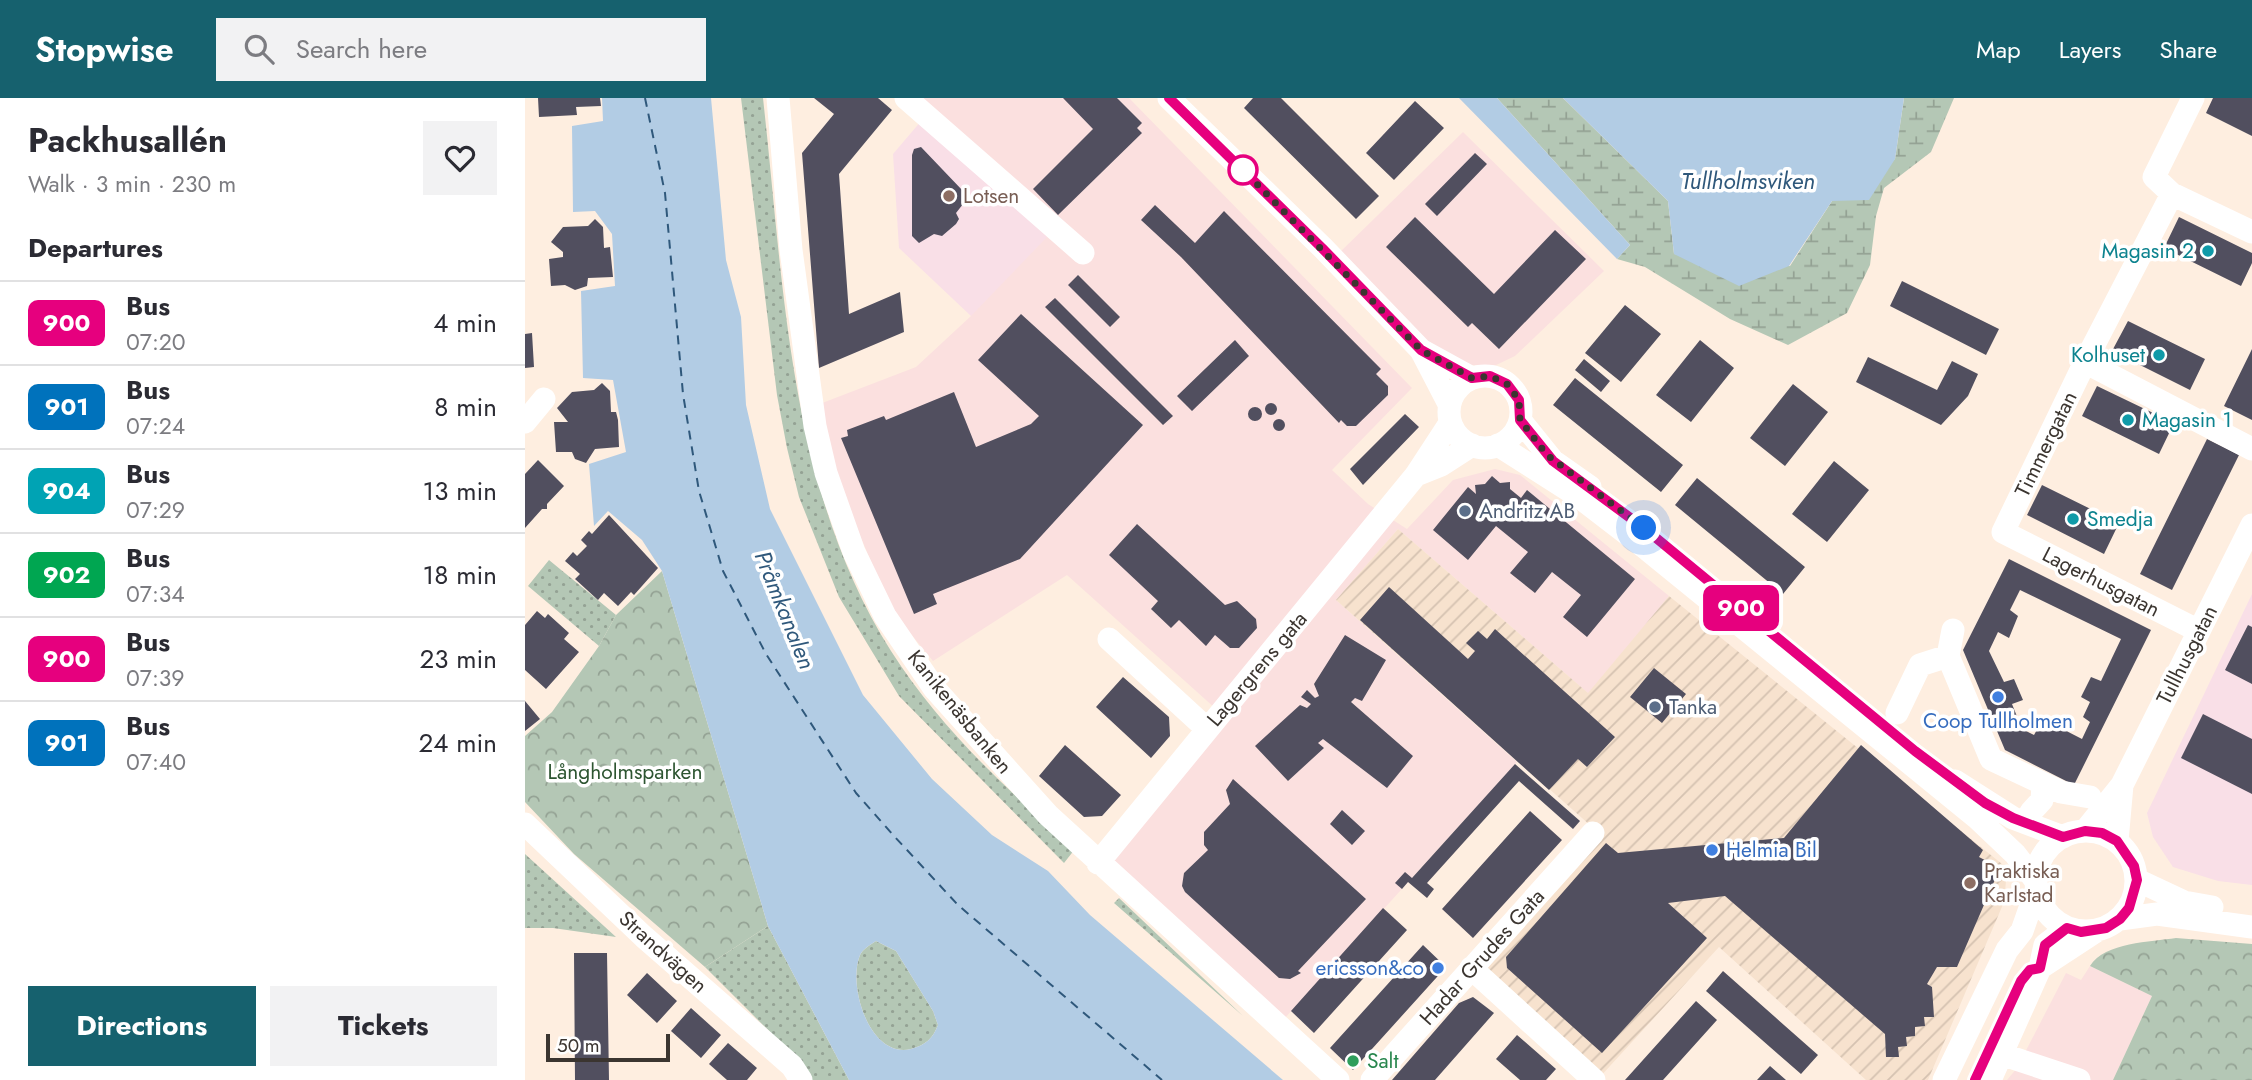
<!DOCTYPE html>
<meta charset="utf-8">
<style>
:root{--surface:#fff;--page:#f2f2f3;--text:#2b2b33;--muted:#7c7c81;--line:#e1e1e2;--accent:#16616e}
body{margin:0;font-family:Jost,sans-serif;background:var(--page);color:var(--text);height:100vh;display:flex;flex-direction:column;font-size:26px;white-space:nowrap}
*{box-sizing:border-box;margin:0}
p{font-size:23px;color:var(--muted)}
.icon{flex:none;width:38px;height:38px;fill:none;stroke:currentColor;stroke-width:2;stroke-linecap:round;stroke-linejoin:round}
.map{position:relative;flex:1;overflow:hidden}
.drawer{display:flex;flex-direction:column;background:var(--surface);width:525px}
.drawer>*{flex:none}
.badge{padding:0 14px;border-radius:10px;font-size:24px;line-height:46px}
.scale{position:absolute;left:21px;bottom:18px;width:124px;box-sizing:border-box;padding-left:7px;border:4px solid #3b3530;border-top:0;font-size:19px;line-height:24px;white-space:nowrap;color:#3b3530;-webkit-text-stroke:5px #fff;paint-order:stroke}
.you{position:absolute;width:35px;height:35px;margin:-18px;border:5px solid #fff;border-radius:50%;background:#1a73e8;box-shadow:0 0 0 10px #1a73e833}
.map>.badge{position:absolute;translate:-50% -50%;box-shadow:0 0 0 4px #fff}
h2{padding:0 28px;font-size:26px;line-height:63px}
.round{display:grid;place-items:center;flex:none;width:74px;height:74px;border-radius:0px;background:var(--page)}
.headline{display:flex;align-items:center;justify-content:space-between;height:119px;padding:0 28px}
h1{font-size:33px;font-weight:700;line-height:52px}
.button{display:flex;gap:14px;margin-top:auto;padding:14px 28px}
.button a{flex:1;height:80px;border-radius:0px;background:var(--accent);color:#fff;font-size:28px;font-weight:700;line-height:80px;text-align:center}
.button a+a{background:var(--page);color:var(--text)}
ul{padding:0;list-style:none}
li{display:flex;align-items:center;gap:21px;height:84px;padding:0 28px;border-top:2px solid var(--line)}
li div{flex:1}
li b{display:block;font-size:26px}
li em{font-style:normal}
li .badge{min-width:77px;font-weight:700;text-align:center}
header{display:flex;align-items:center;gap:42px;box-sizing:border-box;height:98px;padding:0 35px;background:var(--accent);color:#fff}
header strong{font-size:33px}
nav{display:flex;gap:38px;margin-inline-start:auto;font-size:24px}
.search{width:490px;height:63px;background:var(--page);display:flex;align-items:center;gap:18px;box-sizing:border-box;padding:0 24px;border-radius:0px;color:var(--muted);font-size:26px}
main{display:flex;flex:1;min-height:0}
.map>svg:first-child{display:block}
.commercial{fill:#fbe0df}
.industrial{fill:url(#industrial-furrows)}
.education{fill:#f9dfe7}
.grass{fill:url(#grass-dots)}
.wetland{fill:url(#wetland-marsh)}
.park{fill:url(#park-crowns)}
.water{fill:#b2cce4;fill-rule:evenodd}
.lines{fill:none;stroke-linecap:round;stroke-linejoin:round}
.ferry{stroke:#2f587b;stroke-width:2;stroke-dasharray:9 7;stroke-linecap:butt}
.building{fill:#514f5f;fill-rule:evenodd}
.minor{stroke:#fff;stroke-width:23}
.line-casing{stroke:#fff;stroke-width:16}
.line{stroke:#e6007e;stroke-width:10}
.walk{stroke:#3b3530;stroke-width:7;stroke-dasharray:0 12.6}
.stop-dot{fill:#fff;stroke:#e6007e;stroke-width:3.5}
.education-dot{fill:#8d6e63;stroke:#fff;stroke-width:2.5}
.culture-dot{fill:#0f9aa8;stroke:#fff;stroke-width:2.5}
.service-dot{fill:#5c6f8a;stroke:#fff;stroke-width:2.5}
.shop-dot{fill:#3f7fe0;stroke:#fff;stroke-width:2.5}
.leisure-dot{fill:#2e9e5b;stroke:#fff;stroke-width:2.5}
.labels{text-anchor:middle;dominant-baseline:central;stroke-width:7;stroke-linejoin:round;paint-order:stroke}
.education-label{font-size:21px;fill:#785e54;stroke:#fff;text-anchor:start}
.culture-label{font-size:21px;fill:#0d838f;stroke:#fff;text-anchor:end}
.street-label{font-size:21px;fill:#3b3530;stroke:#fff}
.service-label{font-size:21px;fill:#4e5e75;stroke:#fff;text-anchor:start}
.shop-label{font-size:21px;fill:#366cbe;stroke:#fff}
.park-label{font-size:21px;fill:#2d5531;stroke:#fff}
.leisure-label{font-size:21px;fill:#27864d;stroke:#fff;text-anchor:start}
.water-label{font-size:23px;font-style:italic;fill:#2f587b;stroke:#fff}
</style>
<header>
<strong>Stopwise</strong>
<div class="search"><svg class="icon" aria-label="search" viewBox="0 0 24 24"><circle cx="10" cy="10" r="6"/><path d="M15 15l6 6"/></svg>Search here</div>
<nav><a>Map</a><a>Layers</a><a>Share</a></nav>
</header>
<main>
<section class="drawer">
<div class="headline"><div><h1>Packhusallén</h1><p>Walk · 3 min · 230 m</p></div><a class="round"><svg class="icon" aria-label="heart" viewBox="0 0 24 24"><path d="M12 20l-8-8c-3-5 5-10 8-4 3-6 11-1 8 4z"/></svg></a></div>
<h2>Departures</h2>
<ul>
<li><span class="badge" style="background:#e6007e;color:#fff">900</span><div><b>Bus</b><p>07:20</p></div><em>4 min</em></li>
<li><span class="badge" style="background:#0072bc;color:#fff">901</span><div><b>Bus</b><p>07:24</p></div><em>8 min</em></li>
<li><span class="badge" style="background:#00a3b4;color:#fff">904</span><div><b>Bus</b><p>07:29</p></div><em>13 min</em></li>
<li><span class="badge" style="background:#00a651;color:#fff">902</span><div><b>Bus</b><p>07:34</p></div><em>18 min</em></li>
<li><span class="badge" style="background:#e6007e;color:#fff">900</span><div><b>Bus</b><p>07:39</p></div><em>23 min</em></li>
<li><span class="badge" style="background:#0072bc;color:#fff">901</span><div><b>Bus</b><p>07:40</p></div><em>24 min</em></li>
</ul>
<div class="button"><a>Directions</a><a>Tickets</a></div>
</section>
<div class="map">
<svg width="1727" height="982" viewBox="0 0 1727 982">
<defs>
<pattern id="industrial-furrows" width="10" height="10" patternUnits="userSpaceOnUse" patternTransform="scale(1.75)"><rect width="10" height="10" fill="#f7e2ce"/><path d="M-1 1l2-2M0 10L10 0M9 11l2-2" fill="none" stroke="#d5c2b1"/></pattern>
<pattern id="grass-dots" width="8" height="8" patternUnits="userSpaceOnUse" patternTransform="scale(1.75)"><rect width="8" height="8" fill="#b4c7b5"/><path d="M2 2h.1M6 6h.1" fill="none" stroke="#94a294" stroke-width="1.8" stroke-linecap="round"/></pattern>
<pattern id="wetland-marsh" width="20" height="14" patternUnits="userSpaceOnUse" patternTransform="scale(1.75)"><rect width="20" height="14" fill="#b4c7b5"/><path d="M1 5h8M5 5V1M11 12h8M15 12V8" fill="none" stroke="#94a294"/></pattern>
<pattern id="park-crowns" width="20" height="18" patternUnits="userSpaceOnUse" patternTransform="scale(1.75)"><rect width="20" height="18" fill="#b4c7b5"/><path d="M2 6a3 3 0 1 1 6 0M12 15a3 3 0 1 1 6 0" fill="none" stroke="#94a294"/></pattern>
</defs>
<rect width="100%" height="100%" fill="#feeee0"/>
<path class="commercial" d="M370,0h234l283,290 -80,82 36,34 39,25 46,-49 42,-11 25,6 149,121 -80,98 -191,-165 -62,71 181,162 -233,257 -177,-160 119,-141 -159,-143 -134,86 -41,-50 -59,-139 -16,-67 99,-38 55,-51 -49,-196z
M938,34l141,139 -89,85 -23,11 -29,-3 -39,-19 -87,-90z
M1565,868l62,30 -39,84h-106l10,-12 49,-95 15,7z"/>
<path class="industrial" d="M873,431l190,164 81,-97 333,268 4,17 -2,21 -76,178h-62l-147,-133 -120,131 -128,-110 120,-142 -255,-226z"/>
<path class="education" d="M397,22l125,117 -76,79 -72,-68 -6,-94z
M1727,496v291l-34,-4 -45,-14 -20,-30 -6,-24z"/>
<path class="grass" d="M216,0h22c21,187 25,390 128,553 49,77 116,139 184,198l-11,14 -165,-167 -60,-99 -40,-100 -12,-49 -10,-53z
M24,462l67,55 -17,31 -71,-60z
M0,756l91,83 -63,-9h-28z
M594,800l124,118 -129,-113z
M243,828l81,154h-39l-15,-23 -90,-90z
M351,843l20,10 37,60 5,14c-5,13 -12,20 -27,24 -41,10 -64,-63 -51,-94 3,-6 10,-10 16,-14z"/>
<path class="wetland" d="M972,0h66l105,103 6,53 116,12 42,-65 63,-42 9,-61h50l-23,54 -47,36 -8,28 -6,49 -23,48 -59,32 -58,-26 -85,-52 -28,-8 13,-14z"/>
<path class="park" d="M137,473l106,355 -63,41 -131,-113 -49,-52v-66l27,-24 47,-66 17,-31z
M1651,840l76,6v136h-139l39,-84 -62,-30c15,-24 61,-24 86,-28z"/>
<path class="water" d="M77,0h109l15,162 15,57 5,88 24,104 93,186 69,84 60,56 56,36 42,44 193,165h-434l-81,-154 -106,-355 -20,-31 -34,-29 -14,15 -5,-62 37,-12 -13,-72 -30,-2 -2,-87 34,-5 -3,-52 -17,-23 -22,1 -1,-86 31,-5zM351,843l20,10 37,60 5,14c-5,13 -12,20 -27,24 -41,10 -64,-63 -51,-94 3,-6 10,-10 16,-14z
M934,0h38l133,147 -13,14z
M1038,0h341l-9,61 -26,41 -37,1 -43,65 -50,20 -65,-32 -6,-53z"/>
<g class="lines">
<path class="ferry" d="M120,0l20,95 18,201 16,97 24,80 43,83 90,139 38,43 64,69 204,175"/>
</g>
<path class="building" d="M13,0h62l1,8 -25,1 1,8 -38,2z
M289,0h64l14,12 -53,64 10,140 51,-22 4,40 -85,36 -17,-215 32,-39z
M538,0h54l25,25 -5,5 5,5 -84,82 -25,-26 60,-60z
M728,0h28l98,98 -23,23 -112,-111z
M1688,0h39v38l-46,-23z
M890,3l29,27 -50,52 -28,-27z
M396,49l42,44 4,8 -11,14 3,6 -3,5 -14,12 -8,-2 -15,9 -7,-7v-81l2,-6z
M950,55l12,11 -50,52 -12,-12z
M630,107l40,38 29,-32 157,158 -5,5 12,12v9l-32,31h-9l-6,-6 -2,3 -158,-166 -40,-37z
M890,119l79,77 61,-64 31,29 -87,90 -27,-26 -4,4 -82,-80z
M1654,119l73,36v10l-11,23 -77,-38z
M70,121l8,8 1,21 6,-1 3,30 -25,1 -1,8 -12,4 -10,-5 -14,1 -2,-27 14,-2v-5l-12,-10 12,-15 25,-1z
M553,177l42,42 -10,10 -42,-42z
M1377,183l97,48 -13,26 -96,-49z
M530,200l118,118 -10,9 -118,-118z
M1100,207l36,29 -40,48 -36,-29z
M496,216l122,111 -123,134 -87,35 4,10 -23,10 -73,-176 7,-2 -1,-6 37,-14 2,4 68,-28 22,55 55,-23 8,-8 -61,-56z
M1603,223l77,38 -15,31 -78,-39z
M7,235l2,34 -9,1v-34z
M710,242l14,16 -57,55 -15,-15z
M1175,242l34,28 -43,54 -35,-27z
M1727,251v71l-28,-14z
M1343,259l69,33 15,-29 26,13 -10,22 -27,29 -85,-43z
M1059,261l26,22 -9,11 -26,-22z
M1050,280l108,87 -22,27 -108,-87z
M77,285l8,8 1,21h5l2,8 1,27 -24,2 -9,14 -11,-4 -3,-7h-16l-2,-30h14l-11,-14 15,-16 22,-2z
M1268,286l35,28 -43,54 -35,-28z
M1572,288l77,37 -15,31 -77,-38z
M740 311a6 6 0 1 1 12 0a6 6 0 1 1-12 0Z
M723 316a7 7 0 1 1 14 0a7 7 0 1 1-14 0Z
M880,316l14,13 -56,58 -13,-16z
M748 327a6 6 0 1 1 12 0a6 6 0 1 1-12 0Z
M1682,341l32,16 -67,135 -32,-16z
M13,362l26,26 -17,18v5h-5l-17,19v-54z
M1309,363l35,29 -42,52 -35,-28z
M967,378l8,7 10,-1v7l11,9 6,-8 108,89 -48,58 -24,-20 18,-22 -29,-23 -17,21 -25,-20 18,-21 -32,-26 -28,34 -35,-30 35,-43 8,7 -1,-9 10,-1z
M1172,380l108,89 -22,27 -108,-89z
M1517,387l77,38 -15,31 -77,-39z
M84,417l49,53 -24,27 -3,-3 -13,14 -14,-13 -6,7 -23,-21 5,-5 -15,-13 8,-9 4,4 10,-10 -6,-6 8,-9 3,3z
M612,426l88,81 12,-4 19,18 1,9 -18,20h-9l-15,-13 -9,11 -27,-26 -8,8 -20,-19 7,-8 -49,-46z
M1484,461l142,71 -77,155 -69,-35 -42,-100zM1495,492l101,49 -20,42 -10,-4 -10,20 9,5 -7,15 7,5 -8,17 -39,-20 -9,16 -12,-6 -10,-25 11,-4 -9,-21 -10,3 -15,-31 9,-19 11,6 9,-22 -8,-6z
M864,489l79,72 7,-8 -9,-8 12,-12 9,8 8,-10 120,108 -28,30 -9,-8 -29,31 -189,-170z
M12,513l8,7 3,-4 21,19 -5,6 15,13 -33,37 -21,-19v-45z
M1723,527l4,2v57l-27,-14z
M820,537l41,25 -24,41 -7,-3 -4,4 62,54 -26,32 -64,-49 -5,4 6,5 -36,33 -33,-35 45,-41 7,3 4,-4 -10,-7 6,-7 8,8 4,-2 -5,-12z
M1129,570l32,26 -24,29 -32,-26z
M598,579l46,40 1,19 -19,22 -55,-51z
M0,603l15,18 -15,12z
M1678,616l49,25v55l-71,-36z
M540,647l56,50 -19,21 -18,1 -45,-41z
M1336,647l122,105 -4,7 21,11 -43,99h-20l-10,17 5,3 2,30h-10l1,9 -10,1v9l-9,1 1,9 -9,1 1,10h-13l-1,-23 -160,-138 -57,7 39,35 -105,115 -95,-85 -1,-11 100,-114 12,10 166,-15z
M990,666l65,57 -7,8 -54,-48 -92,102 7,6 -7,9 -19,-16 -6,7 -7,-6 10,-11 7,6z
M708,681l133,120 -68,72 3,2 -11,6 -11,-1 -94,-86 -3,-6 2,-13 24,-23 -4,-5v-13l26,-28 -4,-14z
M817,712l23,21 -13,14 -22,-21z
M1005,713l32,29 -89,98 -31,-29z
M858,810l24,22 -93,103 -23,-22z
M898,847l23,22 -93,103 -23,-22z
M49,855h33l2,127h-34z
M1198,873l95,84 -17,19 -95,-83z
M122,875l30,28 -20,22 -30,-28z
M948,899l21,16 -59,67h-43l67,-77z
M1171,903l21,19 -54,60h-38z
M166,910l30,27 -20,23 -30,-27z
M992,937l39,34 -10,11h-26l-24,-21z
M203,945l29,25 -10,12h-20l-18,-16z
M1245,968l16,14h-29z"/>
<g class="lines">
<path class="minor" d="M253,0l13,152 24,176 11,47 28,79 31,64 49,72 114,127 290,265
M381,0l177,155
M644,0l154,150 98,102 51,28
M1668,0l-39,79 18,17 80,38
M1647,96l-87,168 -82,170 196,99
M896,252l28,54
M1560,264l167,87
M924 314a36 36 0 1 1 72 0a36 36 0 1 1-72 0Z
M995,322l33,41 37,26
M0,324l19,-23
M973,347l80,51 70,54 328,267 39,37 21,27
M891,377l25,-10 31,-20
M1428,532l-5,26 43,103 70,33 29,5
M584,541l98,90
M1372,615l23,-48 28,-9
M1430,683l58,37 50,19
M1506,714l11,-12 1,-15
M0,726l119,113 148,129 9,14
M1511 783a50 50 0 1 1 100 0a50 50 0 1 1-100 0Z
M1560,733l37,-46 130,-260
M1592,743l5,-56
M573,765l318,-388 34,-52
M1612,782l47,22 28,5
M1595,821l37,-5 95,13
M946,870l123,112
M1515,870l58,-38
M1476,956l78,26
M847,982l221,-247
M1419,982l63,-130 15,-19 14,-40
M1465,982l50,-112 5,-23 22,-17"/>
</g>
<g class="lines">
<g class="line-casing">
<path id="line" d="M644,0l153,150 99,102 51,28 18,-2 17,8 12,16 1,20 33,41 91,67 271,223 70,52 28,15 50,19 22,-6 17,2 15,8 17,25 3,14 -8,28 -9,11 -14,9 -25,4 -14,-4 -22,17 -5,23 -10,2 -9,11 -46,99"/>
</g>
<use href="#line" class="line"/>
<path class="walk" d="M718,72l-6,-6 184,186 51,28 18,-2 17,8 12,16 1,20 27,35 97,73"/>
</g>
<circle class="stop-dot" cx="718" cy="72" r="14"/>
<g class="education-dot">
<circle cx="424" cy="98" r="7"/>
<circle cx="1445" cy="785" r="7"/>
</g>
<g class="culture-dot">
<circle cx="1683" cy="153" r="7"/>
<circle cx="1634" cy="257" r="7"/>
<circle cx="1603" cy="322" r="7"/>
<circle cx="1548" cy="421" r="7"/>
</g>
<g class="service-dot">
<circle cx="940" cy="413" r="7"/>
<circle cx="1130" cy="609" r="7"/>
</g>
<g class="shop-dot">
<circle cx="1473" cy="599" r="7"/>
<circle cx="1187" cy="752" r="7"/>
<circle cx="913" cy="870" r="7"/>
</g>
<circle class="leisure-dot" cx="828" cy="963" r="7"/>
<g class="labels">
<g class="education-label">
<text x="438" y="98">Lotsen</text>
<text x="1459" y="773">Praktiska<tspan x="1459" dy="24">Karlstad</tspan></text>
</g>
<g class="culture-label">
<text x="1669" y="153">Magasin 2</text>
<text x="1620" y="257">Kolhuset</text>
<text x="1617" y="322" text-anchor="start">Magasin 1</text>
<text x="1562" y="421" text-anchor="start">Smedja</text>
</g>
<g class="street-label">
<text transform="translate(1521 346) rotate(-64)">Timmergatan</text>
<text transform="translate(1576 484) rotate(27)">Lagerhusgatan</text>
<text transform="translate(1662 557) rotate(-63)">Tullhusgatan</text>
<text transform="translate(732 571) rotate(-50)">Lagergrens gata</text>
<text transform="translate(435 614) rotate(51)">Kanikenäsbanken</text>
<text transform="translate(138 854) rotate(42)">Strandvägen</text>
<text transform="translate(957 859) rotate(-48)">Hadar Grudes Gata</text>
</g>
<g class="service-label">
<text x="954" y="413">Andritz AB</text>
<text x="1144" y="609">Tanka</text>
</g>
<g class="shop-label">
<text x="1473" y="623">Coop Tullholmen</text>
<text x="1201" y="752" text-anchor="start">Helmia Bil</text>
<text x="899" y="870" text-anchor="end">ericsson&amp;co</text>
</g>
<g class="park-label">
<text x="100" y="674">Långholmsparken</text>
</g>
<g class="leisure-label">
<text x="842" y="963">Salt</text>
</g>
<g class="water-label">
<text x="1223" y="83">Tullholmsviken</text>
<text transform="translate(260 512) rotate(68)">Pråmkanalen</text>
</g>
</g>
</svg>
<div class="scale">50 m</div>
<div class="you" style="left:1119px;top:430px"></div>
<b class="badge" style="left:1216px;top:510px;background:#e6007e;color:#fff">900</b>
</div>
</main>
